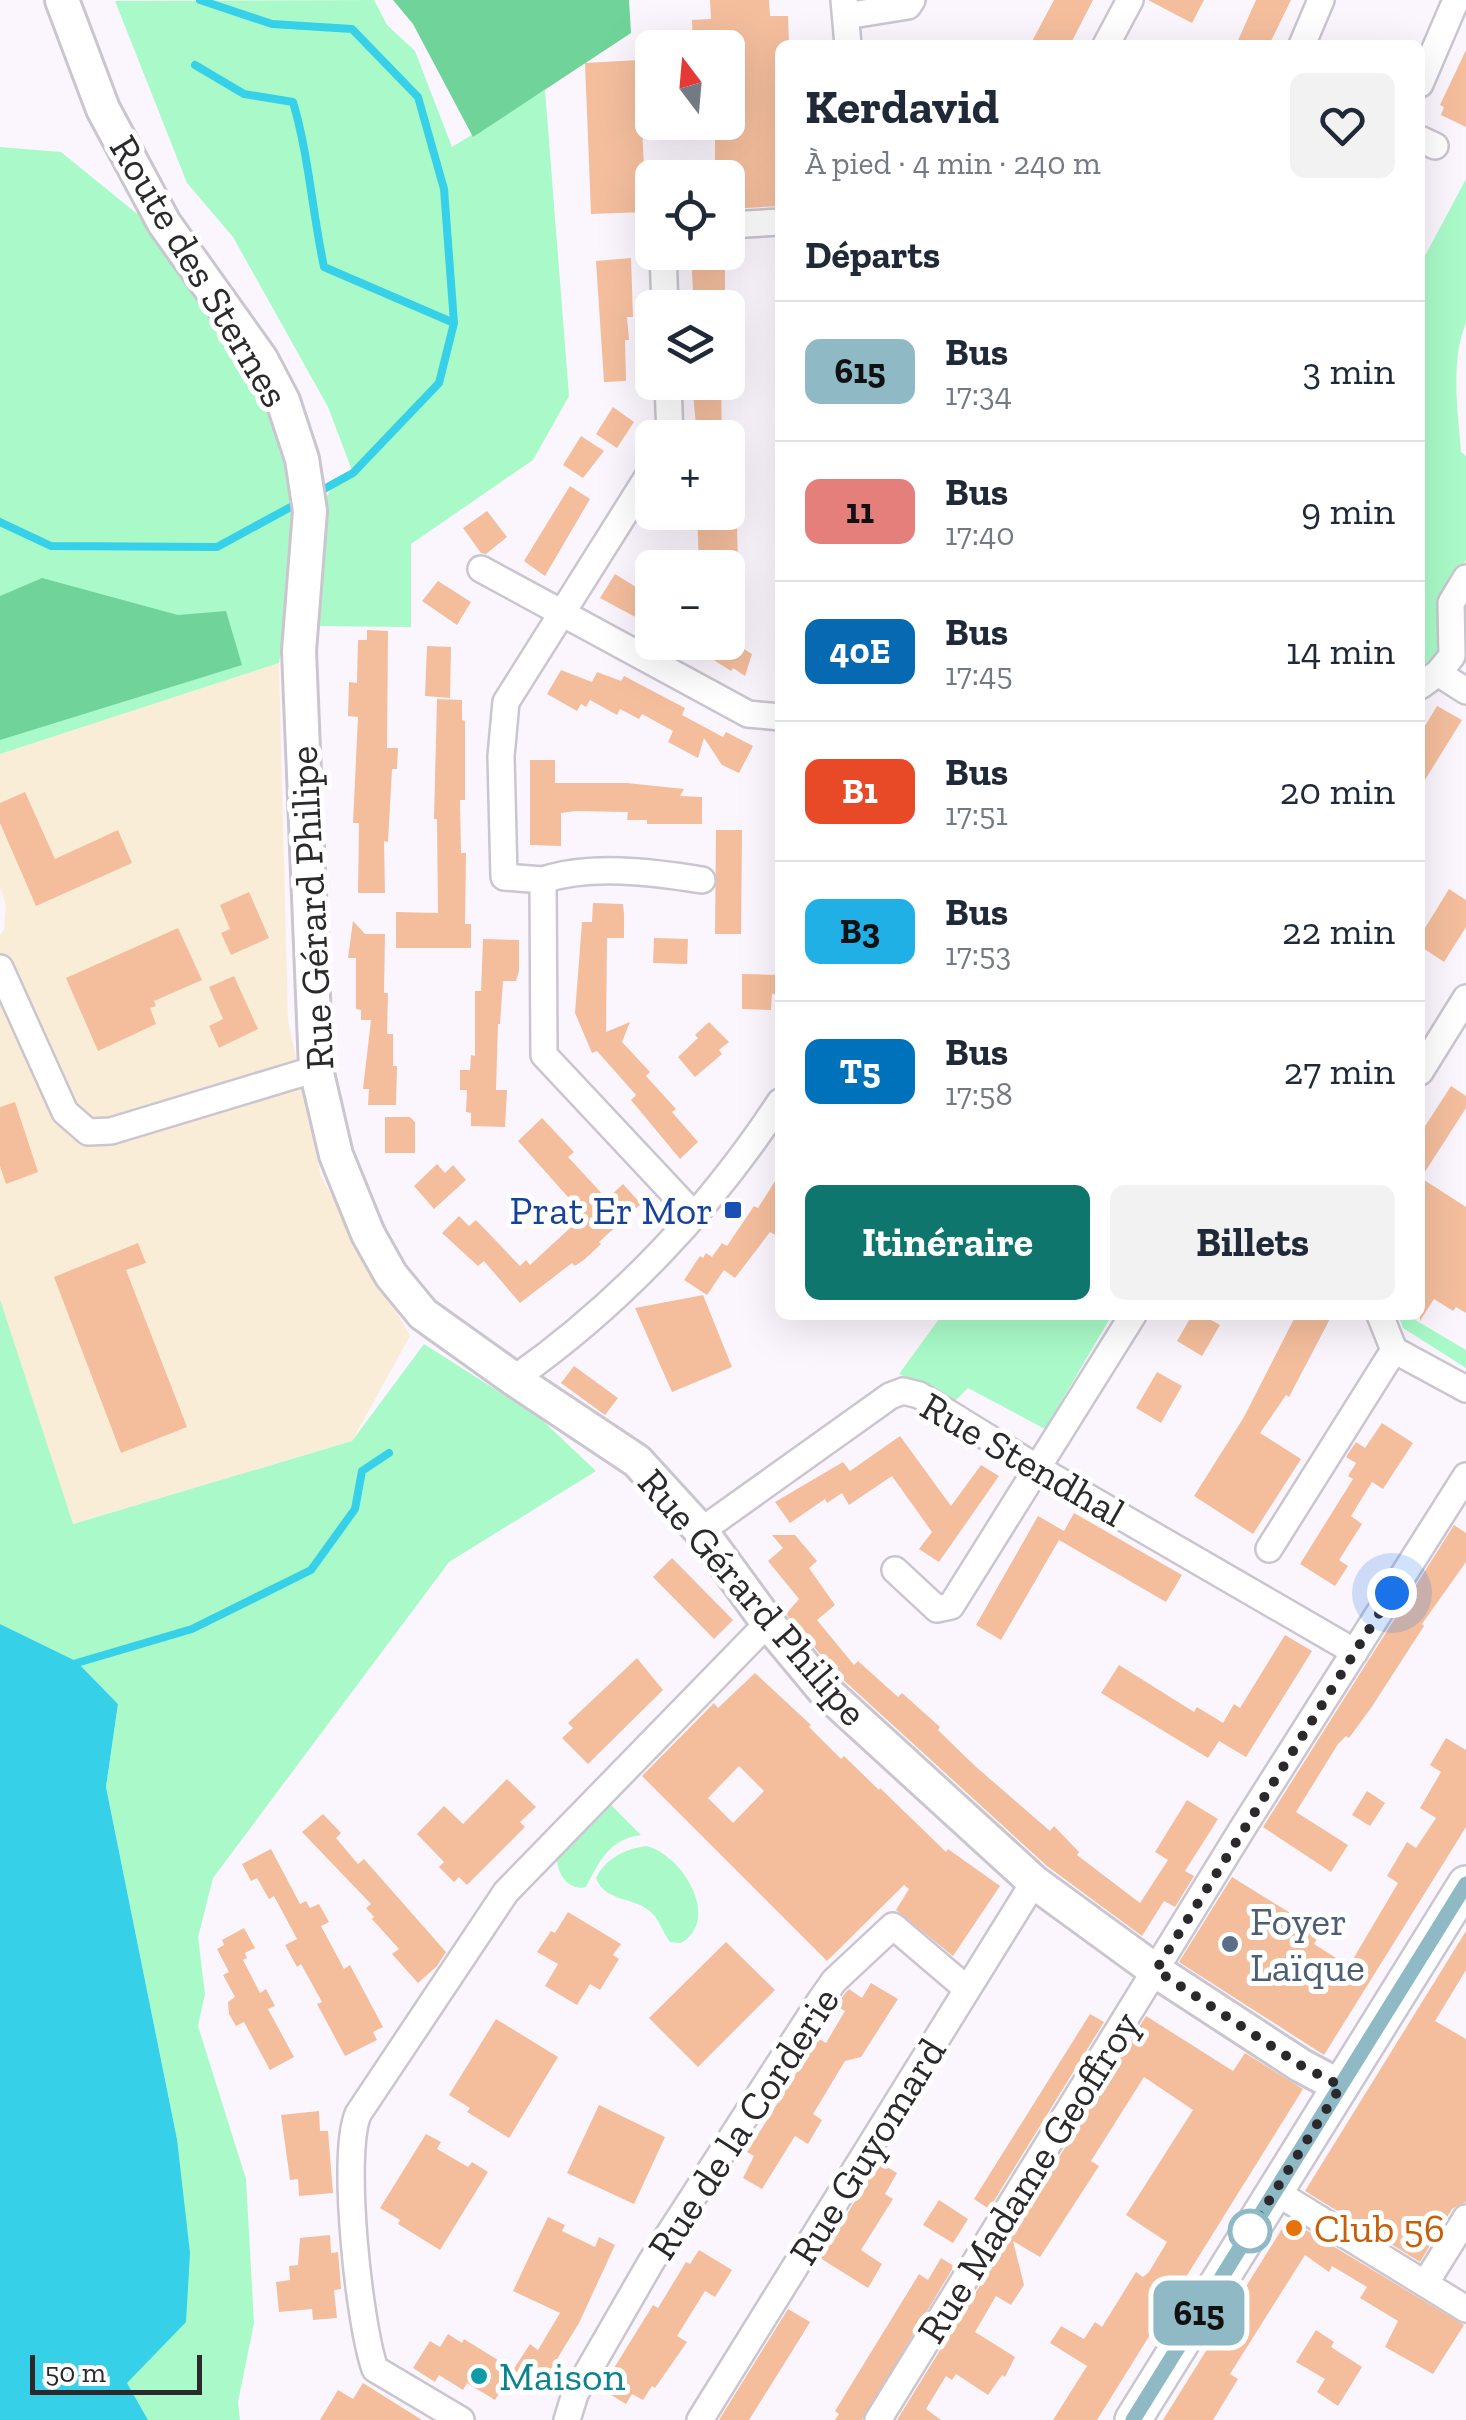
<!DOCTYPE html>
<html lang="fr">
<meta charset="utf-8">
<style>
:root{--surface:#fff;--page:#f2f2f3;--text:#1f2937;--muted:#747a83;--line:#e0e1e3;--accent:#0f766e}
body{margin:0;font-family:"Zilla Slab",serif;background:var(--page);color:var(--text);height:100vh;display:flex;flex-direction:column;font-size:38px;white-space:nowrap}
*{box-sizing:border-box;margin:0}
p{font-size:32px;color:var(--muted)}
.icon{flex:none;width:55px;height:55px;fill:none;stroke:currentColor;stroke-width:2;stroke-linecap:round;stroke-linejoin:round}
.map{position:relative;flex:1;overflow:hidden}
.drawer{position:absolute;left:775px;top:40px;width:650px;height:1280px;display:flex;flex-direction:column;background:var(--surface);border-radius:15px;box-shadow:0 10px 40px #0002}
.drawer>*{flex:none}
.badge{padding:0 20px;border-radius:15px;font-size:35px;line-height:65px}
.needle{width:65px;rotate:344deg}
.tools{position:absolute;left:635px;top:30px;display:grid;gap:20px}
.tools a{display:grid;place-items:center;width:110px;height:110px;border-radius:15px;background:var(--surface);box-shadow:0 10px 40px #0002;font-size:50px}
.scale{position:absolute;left:30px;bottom:25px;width:172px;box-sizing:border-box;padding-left:10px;border:5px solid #2b292c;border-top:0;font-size:28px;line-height:35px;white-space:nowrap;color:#2b292c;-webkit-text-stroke:8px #fff;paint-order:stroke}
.you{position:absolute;width:50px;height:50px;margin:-25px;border:8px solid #fff;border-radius:50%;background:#1a73e8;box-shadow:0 0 0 15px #1a73e833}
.map>.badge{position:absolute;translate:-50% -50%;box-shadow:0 0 0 5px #fff}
h2{padding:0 30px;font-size:38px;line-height:90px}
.round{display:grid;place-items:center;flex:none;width:105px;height:105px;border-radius:15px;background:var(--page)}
.head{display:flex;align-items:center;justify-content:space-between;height:170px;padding:0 30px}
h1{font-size:48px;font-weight:700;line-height:75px}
.action{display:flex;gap:20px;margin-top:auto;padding:20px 30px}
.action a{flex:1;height:115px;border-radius:15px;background:var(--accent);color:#fff;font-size:40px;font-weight:700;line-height:115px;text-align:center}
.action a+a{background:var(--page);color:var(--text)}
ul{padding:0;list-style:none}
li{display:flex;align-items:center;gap:30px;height:140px;padding:0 30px;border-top:2px solid var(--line)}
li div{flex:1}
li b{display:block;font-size:38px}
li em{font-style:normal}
li .badge{min-width:110px;font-weight:700;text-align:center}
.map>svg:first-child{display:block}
.industrial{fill:#f9edd8}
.green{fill:#a9fac8}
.forest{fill:#70d49a}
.water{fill:#36d1e9}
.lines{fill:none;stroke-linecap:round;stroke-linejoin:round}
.stream{stroke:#36d1e9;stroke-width:8}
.building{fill:#f4be9d;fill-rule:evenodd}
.minor-casing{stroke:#cbc5cf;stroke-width:30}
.tertiary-casing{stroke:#cbc5cf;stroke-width:38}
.secondary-casing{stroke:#cbc5cf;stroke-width:40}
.minor{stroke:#fff;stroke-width:25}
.tertiary{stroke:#fff;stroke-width:32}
.secondary{stroke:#fff;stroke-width:35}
.line-casing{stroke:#fff;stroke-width:22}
.line{stroke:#8eb9c5;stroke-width:15}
.walk{stroke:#2b292c;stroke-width:10;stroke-dasharray:0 18}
.transit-dot{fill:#1a4fb4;stroke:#fff;stroke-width:4}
.service-dot{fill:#5c6f8a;stroke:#fff;stroke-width:4}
.food-dot{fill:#e8710a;stroke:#fff;stroke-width:4}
.stop-dot{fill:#fff;stroke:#8eb9c5;stroke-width:5}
.culture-dot{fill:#0f9aa8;stroke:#fff;stroke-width:4}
.labels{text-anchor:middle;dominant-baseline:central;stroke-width:10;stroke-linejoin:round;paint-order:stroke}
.street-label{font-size:40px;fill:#2b292c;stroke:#fff}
.transit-label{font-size:40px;fill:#164399;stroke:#fff;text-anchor:end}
.service-label{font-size:40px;fill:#4e5e75;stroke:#fff;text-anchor:start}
.food-label{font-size:40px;fill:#c56008;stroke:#fff;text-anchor:start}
.culture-label{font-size:40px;fill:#0d838f;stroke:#fff;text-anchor:start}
</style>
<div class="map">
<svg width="1466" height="2420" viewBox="0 0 1466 2420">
<rect width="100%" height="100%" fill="#fbf6fe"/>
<path class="industrial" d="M279,663l9,357 33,156 89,160 -58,105 -280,83 -72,-225v-364l4,-6 2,-24 -6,-17v-134z"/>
<path class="green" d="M374,0l13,25 28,26 37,96 93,-57 24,306 -36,64 -122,84v83l-97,-1 8,-120 9,-18 26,-17 -4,2 -25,-66 -95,-170 -46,-54 -72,-182z
M0,147l61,5 80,65 45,57 81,138 19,51 15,65 -22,135 -279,91z
M1466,179v144c-16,38 -8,89 -5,129l5,4v104l-25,43 2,52 -23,15v-415l6,-1z
M0,1299l73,225 279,-83 72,-97 116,74 56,53 -147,91 -236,316 -15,59 7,57 -7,32 48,153 8,144 -16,79 2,18h-92l-21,-37 50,-244 -71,-352 12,-83 -42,-43 -76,-37z
M942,1315h170l-67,114 -77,-41 -14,14 -55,-28z
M1398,1315h9l59,35v18l-63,-40z
M611,1805l30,30c-32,4 -42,27 -55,52 -16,4 -28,-11 -29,-27z
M646,1846c36,8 76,73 35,97l-11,-1c-7,-9 -10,-21 -18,-29 -17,-17 -47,-10 -56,-35 10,-20 29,-29 50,-32z"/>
<path class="forest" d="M393,0h236l2,33 -158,104 -60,-113z
M42,578l136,37 48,-4 16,54 -242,75v-144z"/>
<path class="water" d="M0,1624l76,37 42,43 -12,83 71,352 13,114 -4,69 -59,61 21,37h-148z"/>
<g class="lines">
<path class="stream" d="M200,0l72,24 80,5 66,68 26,92 10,134 -15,60 -86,90 -38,21
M195,65l49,29 49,8c16,54 19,109 31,165l130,56
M0,522l51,24 166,1 81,-44
M70,1665l122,-36 119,-59 44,-61 7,-38 27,-18"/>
</g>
<path class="building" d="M710,0h59l1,16h18l1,29h-9v89h-3l3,72 -52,3v-31h-13v-56h13v-74h-35l-1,-28 19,-1z
M1054,0h39l-23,45h-40z
M1148,0h56l-12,23z
M1256,0h35l-22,45h-33z
M1466,50v77l-25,-12 3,-8 -4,-2z
M639,60l7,152 -55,2 -6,-151z
M725,255v53h-31l-3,-52z
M631,258l2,59h-6l2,23h-4l1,41 -22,1 -8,-121z
M692,382h29l1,56 -25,-1z
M613,407l21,15 -17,26 -21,-14z
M581,436l23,15 -21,27 -20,-13z
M570,486l20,13 -45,77 -21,-15z
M487,511l20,26 -21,17 -5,-1 -18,-25z
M697,512h22l1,13h17l1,43h-39z
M615,574l37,23v29l-52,-28z
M438,581l33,21 -14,23 -35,-24z
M367,630l21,1 -1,117h11l-1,21h-5l-4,73 -4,-1 1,52h-27l1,-70h-6l5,-106 -10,-1 1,-34 8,1 1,-43h9z
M685,642h48l19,12 -7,22 -12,-8 -2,3z
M427,646l24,1 -1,51 -25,-2z
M561,670l31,12 5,-10 24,9 3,-5 61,32 -3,7 41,22 3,-5 27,14 -14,27 -17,-8 -18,-27 -6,20 -30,-16 5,-11 -31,-17 -3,5 -19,-10 -3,6 -27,-15 -4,7 -5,-3 -4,7 -30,-17z
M437,699l25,1v20l3,1v79h-5l1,53h5l-1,71h6v24h-75v-36l42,1 -1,-94h-3z
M1437,706l25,14 -42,68v-54z
M530,760h25v23h72l57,6 -4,7 22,1v27h-55v-4h-20l1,-8 -53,-1 -14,2v33l-31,-1z
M25,792l30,67 63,-29 14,33 -96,43 -36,-83v-20z
M716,830h26l-1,104h-26z
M1449,889l17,11v27l-22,35 -24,-16v-10z
M249,892l20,46 -38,17 -10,-22 9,-4 -10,-24z
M593,903l30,1 1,10v24h-17l-1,94 24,-10 -8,20 28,30 -4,4 30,33 -4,3 26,30 -18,17 -49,-59 5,-5 -39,-44 -5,2 -17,-40 7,-91h10z
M353,921l12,13h20l-1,59h4l-1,41h6v32h4l-1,39h-28l1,-16h-6l8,-69h-10v-10l-5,-1v-51h-8z
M178,928l24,52 -48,21 2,5 -6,2 6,16 -58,27 -32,-73z
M654,938l34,1 -1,25 -34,-1z
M483,939l36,1v31l-3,10h-13l-3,43h-2l-2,66h11l-2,37 -34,-1v-13l-5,-1 1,-22h-7v-20h10l1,-15 4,1v-65h6z
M742,974l37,1 -1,20 -6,-1 -1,16 -29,-1z
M234,976l24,53 -39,19 -10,-22 14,-7 -14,-32z
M709,1022l20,20 -10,8 3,4 -27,23 -17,-20 20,-19 -3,-3z
M1451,1086l15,10v12l-45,70 45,29v106l-10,-6 -3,4 -19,-12 -14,22v-187z
M15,1102l23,70 -32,12 -6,-18v-59z
M385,1117h25l5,5v31h-30z
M542,1118l32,34 -6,5 39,42 16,-15 18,20 -42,38 2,2 -16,15 -10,7 -3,-3 -52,40 -36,-42 -6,5 -36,-33 17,-17 10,10 7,-6 44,46 6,-6 4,5 54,-50 -66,-74z
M437,1164l8,9 8,-8 13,15 -32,29 -20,-23z
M780,1173v65l-10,-6 -35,46 -11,-8 -17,25 -23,-15 16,-24 3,2 3,-5 6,4 10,-14 5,3 27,-40 4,2z
M138,1243l8,20 -20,7 61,157 -66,26 -67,-176z
M703,1295l29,72 -60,25 -37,-84z
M1192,1315h10l18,10 -18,31 -25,-15z
M1296,1315h36l-43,82 -3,-2 -26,38 41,26 -48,75 -59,-38 50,-79z
M574,1366l44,32 -13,17 -44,-32z
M1157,1372l25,14 -21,37 -25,-15z
M1382,1423l31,20 -30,46 -11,-7 -21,34 11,8 -23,36 9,6 -13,20 -35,-22 53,-85 -5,-3 8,-13 -10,-6 10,-15 9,6z
M900,1436l51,70 30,-41 18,11 -60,86 -20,-13 13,-17 -40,-56 -43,29 -7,-12 -15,10 -2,-4 -35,24 -15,-21 68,-40 7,9z
M1074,1513l108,62 -16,27 -107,-62 -58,100 -25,-15 62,-109 26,15z
M1454,1525l12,8v29l-44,62 2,2 -53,82 -22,30 -3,-2 -8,8 -42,68 52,33 -17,27 -68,-45z
M772,1535h23l22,26 -8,7 26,37 -18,15 37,45 4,-4 40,36 4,-4 38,34 -2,3 37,36 75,65 4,-5 25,26 -2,3 63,48 28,-43 -13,-8 32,-52 31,19 -33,52 9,5 -19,31 -11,-6 -22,35 -95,-70 -209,-191 -52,-61 13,-15 -31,-38 15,-13z
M672,1558l61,62 -19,19 -61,-62z
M1285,1635l27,16 -66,106 -27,-16 -11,17 -107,-65 18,-28 75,47 3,-5 26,16 11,-19 6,4z
M637,1658l26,32 -75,74 -26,-26 11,-10 -5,-5z
M755,1673l56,52 -2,2 32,32 3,-3 35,34 1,-2 66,64 2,-3 52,37 -47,70 -57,-46 13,-21 -5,-4 -77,76 -185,-185 72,-73 4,5zM739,1766l25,25 -31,32 -25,-25z
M1446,1738l20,12v77l-142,228 -145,-93 53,-85 89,55 -7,12 35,22 49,-83 -11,-7 20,-34 9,6 20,-30 -16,-10 21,-36 -11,-7z
M507,1779l29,28 -16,15 5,5 -58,58 -8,-8 -5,5 -15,-15 5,-5 -27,-28 27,-28 19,18z
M1367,1791l18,12 -15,23 -18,-11z
M323,1814l18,19 -5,5 22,26 6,-5 82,93 -9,14 -19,17 -26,-29 7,-5 -27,-30 2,-2 -8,-9 5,-4 -69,-72z
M271,1849l29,55 6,-3 4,7 9,-4 10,18 -8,4 23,43 6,-4 33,62 -10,5 4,8 -32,16 -28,-52 5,-2 -21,-38 -4,3 -12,-22 12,-6 -23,-43 -5,3 -12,-21 -6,3 -9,-17z
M568,1912l53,32 -8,11 6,4 -19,31 -10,-6 -13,21 -32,-19 13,-22 -21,-12 14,-21 4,2z
M244,1928l11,20 -10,5 2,5 -4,2 17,33 6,-4 9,17 -7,3 26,48 -24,13 -26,-48 -8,4 -7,-12 -1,-12 7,-5 -12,-22 6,-3 -12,-23 7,-4 -2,-5z
M1466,1931v39l-31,51 31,18v163l-14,7 -32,53 -115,-71z
M726,1942l49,48 -77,77 -49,-49z
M871,1983l27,16 -37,58 -16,4 -32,53 9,6 -14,24 -13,-8 -33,53 -19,-11 11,-22 -7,-4 71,-114 8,5 19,-32 -9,-5 10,-14 3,-3 13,9z
M1090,2014l14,8 -115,187 -15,-10z
M1146,2016l87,55 12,-18 58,36 -206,331h-44l34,-54 -37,-23 11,-17 23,13 11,-17 7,5 34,-55 7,5 6,-5 18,-30 -41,-27 67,-105 -49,-33 -53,84 8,5 -59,91 -27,-16 11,44 -13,20 -15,-9 -21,36 40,25 -10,20 -3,-2 -14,20 -32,-21 -4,6 -6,-4 -20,33 15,11h-44z
M496,2019l62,38 -49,81 -42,-26 3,-4 -21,-13z
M599,2105l66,32 -31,67 -67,-31z
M319,2111l1,20h8l5,62 -34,3 -1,-17 -8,1 -9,-65z
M426,2134l15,8 -4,7 31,18 4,-5 16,10 -48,78 -42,-26 2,-4 -20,-12z
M879,2162l18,11 -12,21 8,5 -32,51 21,14 -14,24 -48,-30z
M939,2200l29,19 -15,24 -30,-18z
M548,2217l17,8 -3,6 33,16 4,-10 16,8 -36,78 -36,59 -5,-3 -3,5 -22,-14 17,-26 8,6 22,-37 -47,-22z
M1288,2219l176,106 -31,49 -48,-27 13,-26 -38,-23 7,-11 -35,-21 -3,6 -24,-17 -75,119 8,5 -25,41h-50z
M330,2235l1,18 7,-1 1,11 2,26 -7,1 3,28 -24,2 -1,-11 -33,3 -3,-30 14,-2 -1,-14 9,-1 2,-27z
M699,2250l33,20 -17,27 -10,-6 -28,45 10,6 -32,46 -3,-2 -9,14 -11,-6 -6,10 -25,-15 52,-84 5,3 28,-46 4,2z
M941,2258l13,8 -92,154h-27l4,-6 -4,-3 84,-137 9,6z
M788,2309l22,13 -9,15 -52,83h-30z
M1316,2330l18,12 -3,5 31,20 -24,39 -21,-14 8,-13 -29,-17z
M448,2334l14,9 2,-4 50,31 -19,30 -28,-17 -4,7 -24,-15 -4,7 -22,-14 17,-27 10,6z
M363,2383l59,37h-102l18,-30 15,9z"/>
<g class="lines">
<g class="minor-casing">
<path id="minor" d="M844,0l4,45
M846,16l62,-10 4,-6
M1106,45l24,-45
M1302,45l19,-45
M1420,84l36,-84
M1420,139l15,7
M728,225l52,-3
M663,252l2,56
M668,382l2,56
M652,470l-146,232 -5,54 3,121 39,3 1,175 151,161
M481,569l267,145 32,3
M1438,673l14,-17 -1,-53 15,-25
M1420,686l18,-13 28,18
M543,880c48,-16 109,-8 159,0
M0,968l65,144 23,20 23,-1 205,-62
M1420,1072l46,-74
M1380,1315l14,35 72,39
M514,1379c105,-74 196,-170 266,-277
M701,1531l189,-135 13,-5 16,4 120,74 316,183
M1269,1549l125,-199
M895,1570l42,39 14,-3 182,-291
M1274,2191l192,118
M1425,2284l41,-66
M461,2420l-86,-51c-16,-45 -34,-213 -17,-255l148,-222 262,-269
M567,2420l8,-26 76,-132 169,-261 14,-20 59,-55 74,63
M700,2420l334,-538
M878,2420l366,-594 222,-350"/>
</g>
<g class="tertiary-casing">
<path id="tertiary" d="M62,0l41,109 61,114 97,136 22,42 19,58 8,52 -11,140 17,418 20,86 32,79 23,41 32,39 91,65 123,82 64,70 67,92 55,66 211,193 122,89 144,94 41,22"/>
</g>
<g class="secondary-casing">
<path id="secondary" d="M1133,2420l333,-536"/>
</g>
<use href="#minor" class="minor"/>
<use href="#tertiary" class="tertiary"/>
<use href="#secondary" class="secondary"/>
</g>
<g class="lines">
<g class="line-casing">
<path id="line" d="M1133,2420l333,-536"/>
</g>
<use href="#line" class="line"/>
<path class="walk" d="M1250,2231l91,-145 -41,-21 -144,-95 236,-377"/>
</g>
<rect class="transit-dot" x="723" y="1200" width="20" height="20" rx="5"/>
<circle class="service-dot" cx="1230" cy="1944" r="10"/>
<circle class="food-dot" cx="1294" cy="2228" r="10"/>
<circle class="stop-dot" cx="1250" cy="2231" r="20"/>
<circle class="culture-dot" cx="479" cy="2376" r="10"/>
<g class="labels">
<g class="street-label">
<text transform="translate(200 271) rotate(59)">Route des Sternes</text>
<text transform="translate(311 908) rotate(-93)">Rue Gérard Philipe</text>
<text transform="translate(1023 1459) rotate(30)">Rue Stendhal</text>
<text transform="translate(753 1597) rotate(49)">Rue Gérard Philipe</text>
<text transform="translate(743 2123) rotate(-57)">Rue de la Corderie</text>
<text transform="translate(867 2151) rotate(-58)">Rue Guyomard</text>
<text transform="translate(1028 2177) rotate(-58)">Rue Madame Geoffroy</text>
</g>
<g class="transit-label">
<text x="713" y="1210">Prat Er Mor</text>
</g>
<g class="service-label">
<text x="1250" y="1921">Foyer<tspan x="1250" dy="46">Laïque</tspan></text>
</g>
<g class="food-label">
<text x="1314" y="2228">Club 56</text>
</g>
<g class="culture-label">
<text x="499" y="2376">Maison</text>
</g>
</g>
</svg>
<div class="tools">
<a><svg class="needle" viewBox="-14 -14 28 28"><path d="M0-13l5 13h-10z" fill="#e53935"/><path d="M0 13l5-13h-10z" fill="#747a83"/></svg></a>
<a><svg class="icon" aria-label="locate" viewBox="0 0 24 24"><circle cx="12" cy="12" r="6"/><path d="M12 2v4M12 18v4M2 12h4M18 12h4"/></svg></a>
<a><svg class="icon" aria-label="layers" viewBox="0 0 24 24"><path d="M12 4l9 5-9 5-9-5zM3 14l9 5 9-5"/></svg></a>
<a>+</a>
<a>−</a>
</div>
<div class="scale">50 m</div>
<div class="you" style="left:1392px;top:1593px"></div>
<b class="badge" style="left:1199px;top:2313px;background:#8eb9c5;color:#111">615</b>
<section class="drawer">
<div class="head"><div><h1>Kerdavid</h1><p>À pied · 4 min · 240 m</p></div><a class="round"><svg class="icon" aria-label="heart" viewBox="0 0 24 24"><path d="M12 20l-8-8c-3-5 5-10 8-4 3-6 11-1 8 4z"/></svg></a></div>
<h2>Départs</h2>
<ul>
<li><span class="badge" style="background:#8eb9c5;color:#111">615</span><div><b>Bus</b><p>17:34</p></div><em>3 min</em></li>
<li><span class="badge" style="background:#e47f7b;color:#111">11</span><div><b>Bus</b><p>17:40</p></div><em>9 min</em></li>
<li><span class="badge" style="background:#0669b2;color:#fff">40E</span><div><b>Bus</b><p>17:45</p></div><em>14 min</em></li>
<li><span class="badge" style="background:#e84927;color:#fff">B1</span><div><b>Bus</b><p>17:51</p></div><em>20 min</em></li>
<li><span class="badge" style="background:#21b0e6;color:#111">B3</span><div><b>Bus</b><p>17:53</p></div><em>22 min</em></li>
<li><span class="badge" style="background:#0072bc;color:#fff">T5</span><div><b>Bus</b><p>17:58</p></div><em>27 min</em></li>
</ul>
<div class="action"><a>Itinéraire</a><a>Billets</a></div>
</section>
</div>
